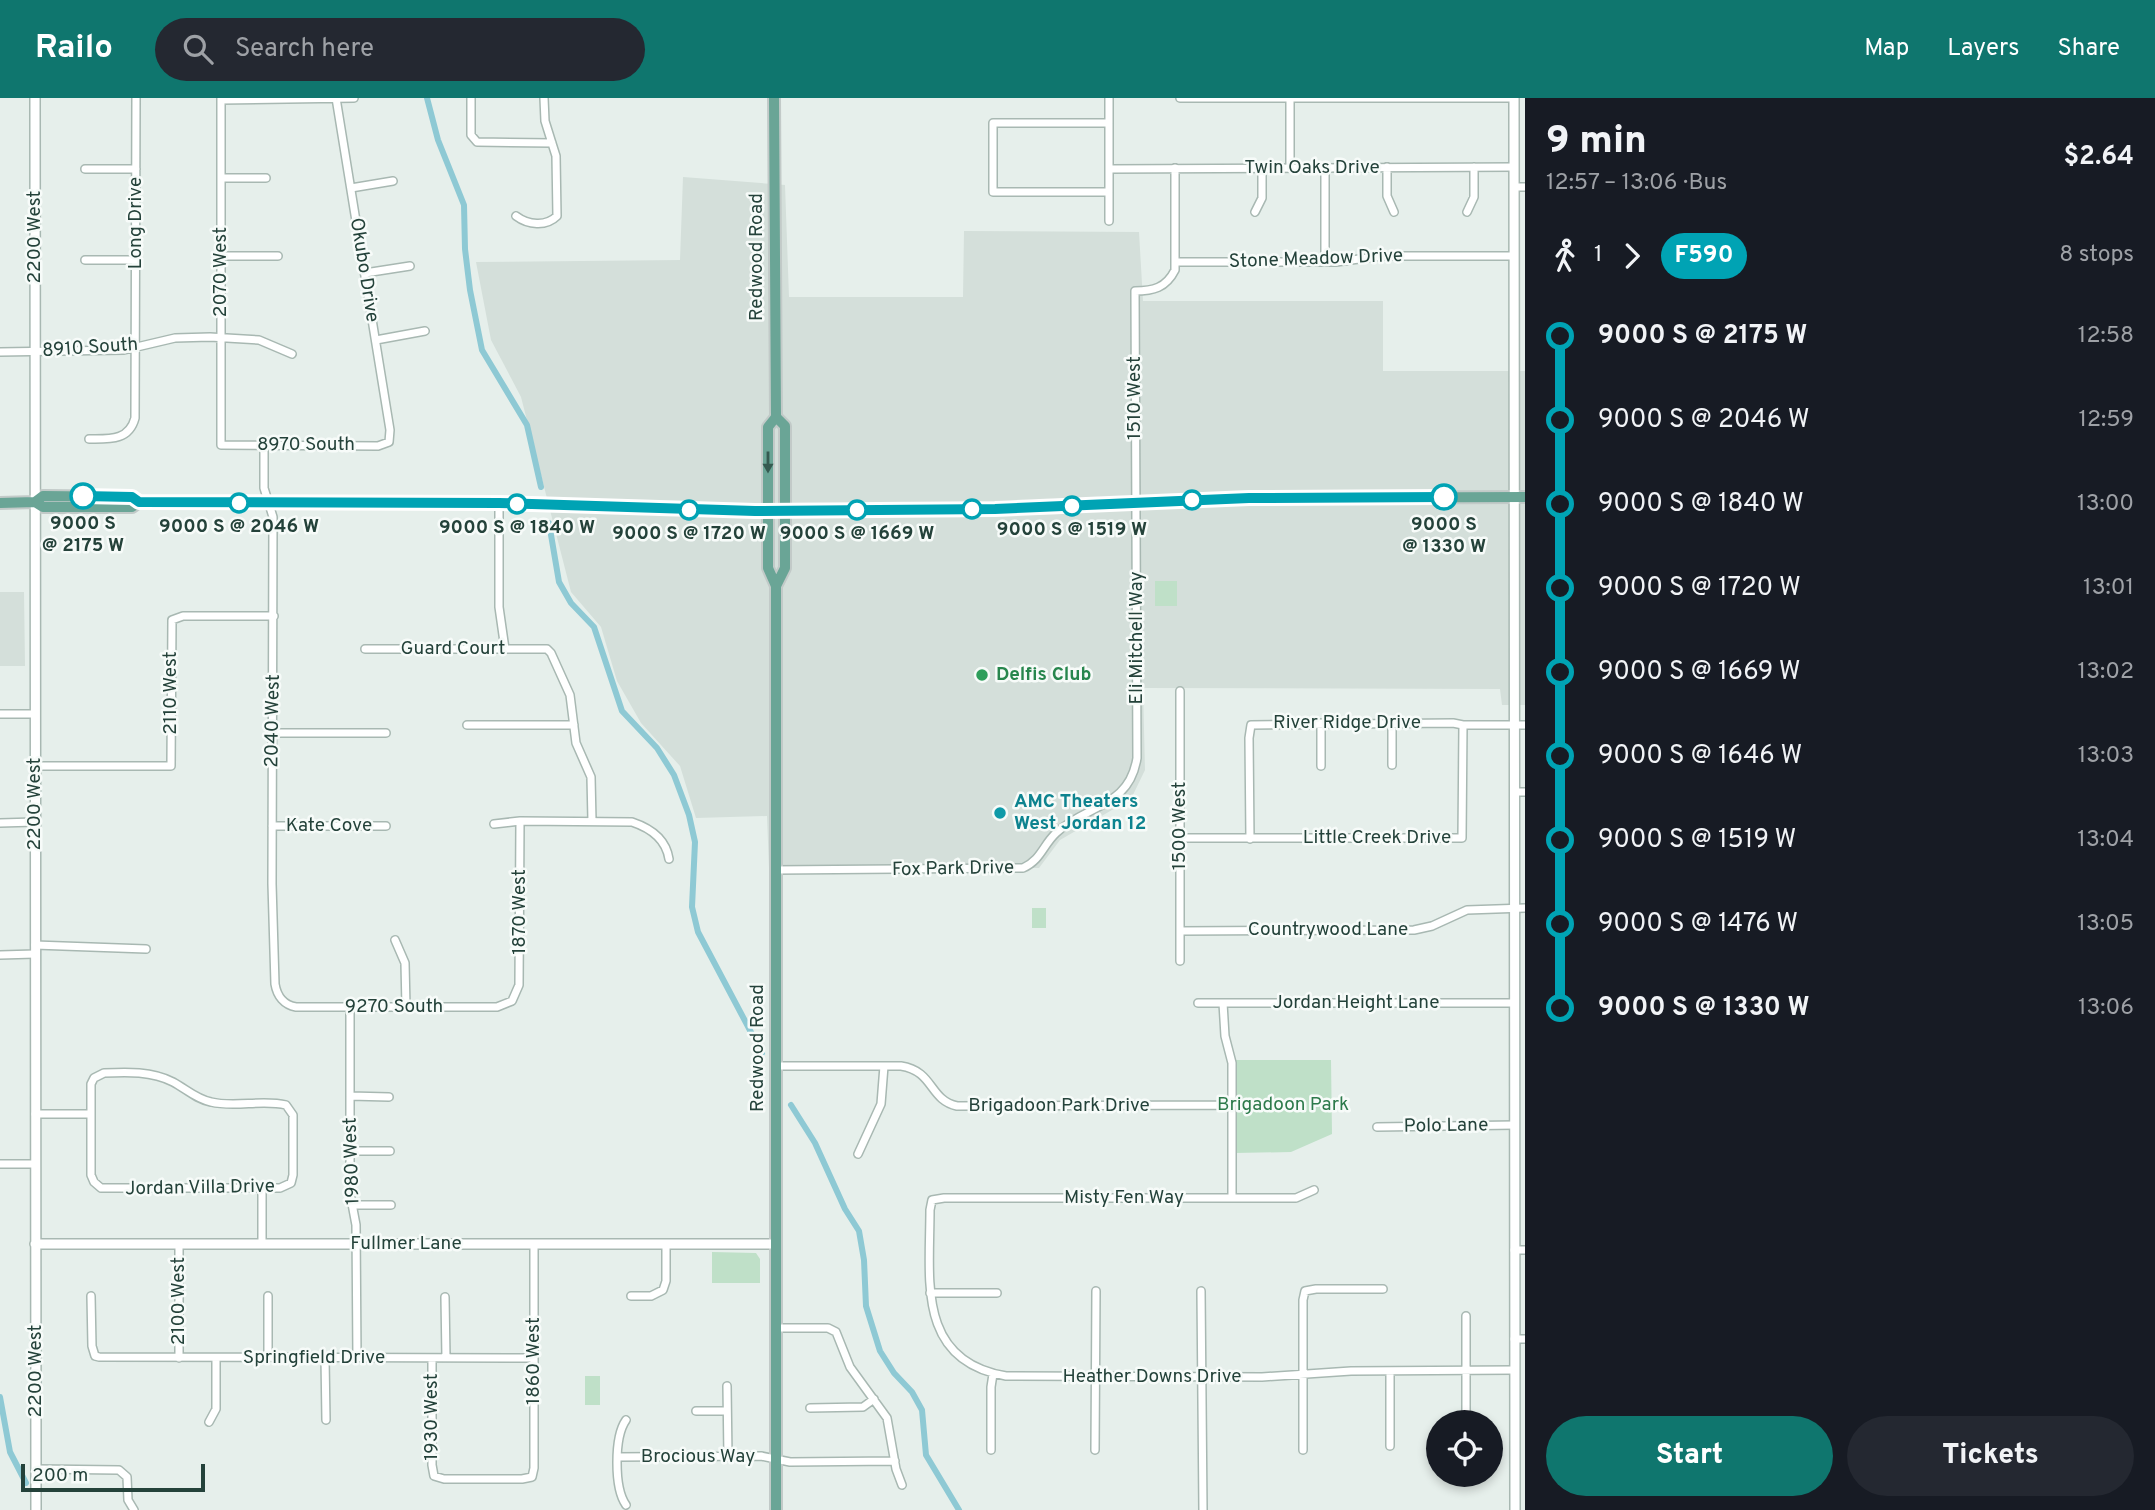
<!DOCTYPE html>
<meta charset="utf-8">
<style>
:root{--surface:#171b24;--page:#242831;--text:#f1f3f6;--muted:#9ea1a6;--accent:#0f766e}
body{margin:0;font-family:Overpass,sans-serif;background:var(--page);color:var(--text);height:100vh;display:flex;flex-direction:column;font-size:26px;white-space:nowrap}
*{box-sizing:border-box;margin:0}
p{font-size:23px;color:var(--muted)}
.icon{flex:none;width:38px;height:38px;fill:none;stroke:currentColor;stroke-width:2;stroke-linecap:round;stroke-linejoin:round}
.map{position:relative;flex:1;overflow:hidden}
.drawer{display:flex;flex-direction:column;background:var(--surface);width:630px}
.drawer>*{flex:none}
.badge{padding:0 14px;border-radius:23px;font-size:24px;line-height:46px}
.tools{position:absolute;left:1426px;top:1312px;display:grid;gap:14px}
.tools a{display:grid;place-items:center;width:77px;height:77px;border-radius:50%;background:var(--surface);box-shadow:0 4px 10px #0003;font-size:35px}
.scale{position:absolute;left:21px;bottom:18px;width:184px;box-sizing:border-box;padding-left:7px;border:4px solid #24423a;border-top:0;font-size:19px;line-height:24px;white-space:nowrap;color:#24423a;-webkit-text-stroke:5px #f7fbf9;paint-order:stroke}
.map>.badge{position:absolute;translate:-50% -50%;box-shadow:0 0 0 4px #fff}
.legs{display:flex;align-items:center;gap:10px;height:77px;padding:0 21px;font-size:23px}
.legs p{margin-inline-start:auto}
.head{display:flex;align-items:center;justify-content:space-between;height:119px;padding:0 21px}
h1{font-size:38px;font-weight:800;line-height:52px}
.action{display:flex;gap:14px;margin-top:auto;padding:14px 21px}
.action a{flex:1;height:80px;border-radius:42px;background:var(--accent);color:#fff;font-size:28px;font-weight:800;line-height:80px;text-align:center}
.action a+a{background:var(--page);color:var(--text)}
ul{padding:0 21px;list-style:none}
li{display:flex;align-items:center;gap:24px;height:84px;font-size:26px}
li i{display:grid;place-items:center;width:10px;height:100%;margin:0 9px;background:currentColor}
li i::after{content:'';width:18px;height:18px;margin:-9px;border:5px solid;border-radius:50%;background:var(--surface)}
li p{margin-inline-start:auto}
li:first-child i{background:linear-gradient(#0000 50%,currentColor 0)}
li:last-child i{background:linear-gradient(currentColor 50%,#0000 0)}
header{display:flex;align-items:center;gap:42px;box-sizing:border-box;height:98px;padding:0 35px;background:var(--accent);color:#fff}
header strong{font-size:33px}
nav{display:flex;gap:38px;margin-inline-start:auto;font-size:24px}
.search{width:490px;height:63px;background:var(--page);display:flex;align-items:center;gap:18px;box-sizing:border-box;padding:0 24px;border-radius:38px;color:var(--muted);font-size:26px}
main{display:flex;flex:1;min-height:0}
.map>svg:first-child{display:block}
.built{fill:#d4dfda}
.green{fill:#bfe0c8}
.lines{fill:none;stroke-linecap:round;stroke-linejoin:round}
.canal{stroke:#8ec9d4;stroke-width:6}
.minor-casing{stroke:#a8b8b2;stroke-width:10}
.tertiary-casing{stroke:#a8b8b2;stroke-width:12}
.primary-casing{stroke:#c2cac8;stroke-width:14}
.minor{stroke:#fff;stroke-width:7}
.tertiary{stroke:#fff;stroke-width:9}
.primary{stroke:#6aa596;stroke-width:10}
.oneway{fill:#365b51}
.line-1-casing{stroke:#fff;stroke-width:16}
.line-1{stroke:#00a3b4;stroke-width:10}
.stop-1-dot{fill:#fff;stroke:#00a3b4;stroke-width:3.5}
.leisure-dot{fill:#2e9e5b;stroke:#f7fbf9;stroke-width:2.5}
.culture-dot{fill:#0f9aa8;stroke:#f7fbf9;stroke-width:2.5}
.labels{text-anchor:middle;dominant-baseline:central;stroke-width:5;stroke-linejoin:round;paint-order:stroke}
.street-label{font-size:19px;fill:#24423a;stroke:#f7fbf9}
.stop-label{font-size:19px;font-weight:bold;fill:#24423a;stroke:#f7fbf9}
.leisure-label{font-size:19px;font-weight:bold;fill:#27864d;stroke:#f7fbf9;text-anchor:start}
.culture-label{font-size:19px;font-weight:bold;fill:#0d838f;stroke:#f7fbf9;text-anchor:start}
.park-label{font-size:19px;fill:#2d7a4b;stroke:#f7fbf9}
</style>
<header>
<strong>Railo</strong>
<div class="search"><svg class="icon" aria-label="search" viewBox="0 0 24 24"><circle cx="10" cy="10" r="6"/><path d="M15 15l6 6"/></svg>Search here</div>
<nav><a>Map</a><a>Layers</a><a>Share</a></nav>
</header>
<main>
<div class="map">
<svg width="1525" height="1412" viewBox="0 0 1525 1412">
<rect width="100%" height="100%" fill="#e6efeb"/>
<path class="built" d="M683,79l102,8 4,112h174l1,-66 175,1 4,69h240v70h142v334h-23l-2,-16 -357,-1 2,82 -14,29 -71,41 -21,28h-270l-2,-52 -71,2 -16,-52 -39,-43 -24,-42 -16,-54 -30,-35 -50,-195 -30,-57 -15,-78 204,-2z
M0,494h24l1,74h-25z"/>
<path class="green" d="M1155,483h22v25h-22z
M1032,810h14v20h-14z
M1236,962h95l1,74 -41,18 -56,1z
M712,1154l44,1 4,6v24h-48z
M585,1278h15v29h-15z"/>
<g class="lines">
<path class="canal" d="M427,0l11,42 26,65 1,44 5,41 12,60 45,75 14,62
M549,425l10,59 12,21 23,24 28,84 35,37 17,27 15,40 6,27 -3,65 6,25 64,121
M791,1007l24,38 30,66 14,22 5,29 2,46 14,45 14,22 18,19 10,18 4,45 33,55
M0,1299l10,55 16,31"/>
<g class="minor-casing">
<path id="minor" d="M221,0v347l157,1 11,-4 1,-12 -54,-332
M471,0v37l6,7 75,1
M1109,0v123
M1180,0h334
M1290,0v70
M221,2l133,-2
M1109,25h-116v69h116
M1387,69v29l7,16
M1325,70v94
M85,71h51
M1110,71l404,-2
M221,80h45
M1514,89h11
M351,90l42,-7
M1255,114l7,-14v-30
M1467,114l7,-15v-30
M516,118c12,9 30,11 41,0l-1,-60 -11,-35 -1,-23
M221,158h57
M85,162h51
M1175,164h161l46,-6h131
M365,175l45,-7
M376,242l49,-9
M0,254l124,-2 51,-12 35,-1 49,3 33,14
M89,341c20,0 40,2 46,-21l1,-320
M264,347v43l9,29 -1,367 3,100c2,12 9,21 21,23h201l15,-6 7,-16 1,-164
M499,405v104l6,42
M365,551h182l4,4 19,42 6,48 15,34 1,44
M1180,593v270
M0,616h35
M1321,625v43
M1392,625v42
M467,627h107
M272,635h114
M35,668h136l1,-146 11,-4h91
M1514,694h11
M0,725l35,-1
M494,726l26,-3 112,1c18,6 34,17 37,37
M272,728h114
M1180,740h282l1,-113
M1250,741l-1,-101 2,-13 202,-2 10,2h62
M775,772l248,-2c18,-8 20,-23 33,-35 31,-29 73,-25 81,-75l-2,-467c18,0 31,-3 40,-21v-102
M1180,833l234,-1 18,-4 35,-16 58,-2
M395,842l10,23 1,44
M35,847l111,4
M0,857l35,-1
M1198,905h317
M1223,905l2,33 7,27v135
M350,909v186l6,32 1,133
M776,968h125c33,5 28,34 56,40l275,-1
M104,975c23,-1 48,-2 69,9 13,7 23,17 38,20 24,6 51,-3 75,3l7,10v60l-2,8 -11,5h-179l-7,-6 -3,-7v-91l3,-6z
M350,998l39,1
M35,1016h56
M1377,1029l138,-2
M350,1053h40
M858,1056l23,-50 3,-38
M0,1066h35
M262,1090v56
M1314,1092l-18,8h-352l-12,2 -2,10c0,69 -14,151 76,166l256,1 89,-6 164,-1
M352,1107h39
M179,1146v114
M1514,1152h11
M1201,1193l2,219
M930,1195h67
M91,1198l1,50 3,10 4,1 435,1
M631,1198h20l12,-6 3,-9v-37
M445,1199l1,61
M1466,1218v107
M776,1230h52l8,4 14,35 37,51 9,51 6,16
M1514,1241h11
M268,1260v-62
M325,1260l1,62
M432,1260v107l2,11 10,3h78l10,-2 2,-9v-224
M1390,1273v75
M727,1288l1,71
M810,1310l53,-1 11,-8
M696,1313h31
M209,1324l7,-13v-51
M991,1352v-63l2,-13
M1095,1352l1,-159
M1303,1352v-150l2,-9 11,-2h67
M618,1359l143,-1 29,6 105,-1
M36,1371l83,1 8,7 1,23 6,10
M626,1407c-12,-17 -12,-68 0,-85"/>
</g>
<g class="tertiary-casing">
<path id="tertiary" d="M35,0l1,1412
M1514,0l1,1412
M35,1146h741"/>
</g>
<g class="primary-casing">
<path id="primary" d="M774,0l2,319 9,9v142l-9,18
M776,319l-8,10v141l8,18v924
M35,404l8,5h89l7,-5
M0,405l35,-1 8,-6 89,1 7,5 360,1 229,8 267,-3 254,-10 276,-1"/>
</g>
<use href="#minor" class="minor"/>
<use href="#tertiary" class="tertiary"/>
<use href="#primary" class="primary"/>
</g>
<defs><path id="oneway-solid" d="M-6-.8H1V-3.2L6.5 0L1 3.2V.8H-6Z" transform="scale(1.75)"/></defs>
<use class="oneway" href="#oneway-solid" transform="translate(768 364) rotate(90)"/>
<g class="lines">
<g class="line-1-casing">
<path id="line-1" d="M83,398l49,1 7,5 360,1 256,8 240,-2 254,-11 195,-1"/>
</g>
<use href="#line-1" class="line-1"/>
</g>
<g class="stop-1-dot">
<circle cx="83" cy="398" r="12"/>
<circle cx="1444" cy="399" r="12"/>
<circle cx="1192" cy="402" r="9"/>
<circle cx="239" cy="405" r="9"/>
<circle cx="517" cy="406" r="9"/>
<circle cx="1072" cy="408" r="9"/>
<circle cx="972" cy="411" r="9"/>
<circle cx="689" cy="412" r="9"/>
<circle cx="857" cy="412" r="9"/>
</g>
<circle class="leisure-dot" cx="982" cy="577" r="7"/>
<circle class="culture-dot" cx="1000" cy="715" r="7"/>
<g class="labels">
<g class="street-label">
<text x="1312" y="70">Twin Oaks Drive</text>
<text transform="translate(136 125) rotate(-90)">Long Drive</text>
<text transform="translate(35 139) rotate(-90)">2200 West</text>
<text transform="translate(757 159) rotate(-90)">Redwood Road</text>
<text transform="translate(1316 161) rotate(-2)">Stone Meadow Drive</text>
<text transform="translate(364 172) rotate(81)">Okubo Drive</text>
<text transform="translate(221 174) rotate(-90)">2070 West</text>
<text transform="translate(90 250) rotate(-4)">8910 South</text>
<text transform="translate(1135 300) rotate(-90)">1510 West</text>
<text x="306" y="347">8970 South</text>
<text transform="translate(1137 540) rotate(-90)">Eli Mitchell Way</text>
<text x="453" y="551">Guard Court</text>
<text transform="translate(171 595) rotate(-90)">2110 West</text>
<text transform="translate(273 623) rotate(-89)">2040 West</text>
<text x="1347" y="625">River Ridge Drive</text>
<text transform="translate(35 706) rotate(-90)">2200 West</text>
<text x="329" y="728">Kate Cove</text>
<text transform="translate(1180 728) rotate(-90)">1500 West</text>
<text x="1377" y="740">Little Creek Drive</text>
<text transform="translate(953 771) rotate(-1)">Fox Park Drive</text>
<text transform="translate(520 814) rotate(-90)">1870 West</text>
<text x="1328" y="832">Countrywood Lane</text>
<text x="1356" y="905">Jordan Height Lane</text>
<text x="394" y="909">9270 South</text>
<text transform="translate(758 950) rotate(-90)">Redwood Road</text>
<text x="1059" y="1008">Brigadoon Park Drive</text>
<text transform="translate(1446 1028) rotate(-1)">Polo Lane</text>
<text transform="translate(352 1063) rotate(-92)">1980 West</text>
<text transform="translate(200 1090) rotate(-1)">Jordan Villa Drive</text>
<text x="1124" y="1100">Misty Fen Way</text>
<text x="406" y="1146">Fullmer Lane</text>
<text transform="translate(179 1203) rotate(-90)">2100 West</text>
<text x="314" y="1260">Springfield Drive</text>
<text transform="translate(534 1263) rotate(-90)">1860 West</text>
<text transform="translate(36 1273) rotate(-90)">2200 West</text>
<text x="1152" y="1279">Heather Downs Drive</text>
<text transform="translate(432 1319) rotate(-90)">1930 West</text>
<text x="698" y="1359">Brocious Way</text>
</g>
<g class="stop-label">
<text x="83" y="426">9000 S<tspan x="83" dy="22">@ 2175 W</tspan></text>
<text x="1444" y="427">9000 S<tspan x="1444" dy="22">@ 1330 W</tspan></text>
<text x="239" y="429">9000 S @ 2046 W</text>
<text x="517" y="430">9000 S @ 1840 W</text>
<text x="1072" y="432">9000 S @ 1519 W</text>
<text x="689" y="436">9000 S @ 1720 W</text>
<text x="857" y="436">9000 S @ 1669 W</text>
</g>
<g class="leisure-label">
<text x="996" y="577">Delfis Club</text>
</g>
<g class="culture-label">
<text x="1014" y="704">AMC Theaters<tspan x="1014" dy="22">West Jordan 12</tspan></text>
</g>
<g class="park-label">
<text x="1283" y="1007">Brigadoon Park</text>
</g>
</g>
</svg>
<div class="tools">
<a><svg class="icon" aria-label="locate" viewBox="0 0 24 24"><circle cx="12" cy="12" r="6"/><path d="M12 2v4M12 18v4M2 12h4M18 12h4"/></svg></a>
</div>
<div class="scale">200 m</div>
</div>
<section class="drawer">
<div class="head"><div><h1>9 min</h1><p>12:57 – 13:06 · Bus</p></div><b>$2.64</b></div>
<div class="legs"><svg class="icon" aria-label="walk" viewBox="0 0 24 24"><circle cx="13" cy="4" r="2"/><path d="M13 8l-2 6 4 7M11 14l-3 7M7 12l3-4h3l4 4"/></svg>1<svg class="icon" aria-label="forward" viewBox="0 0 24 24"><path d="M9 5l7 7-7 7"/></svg><b class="badge" style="background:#00a3b4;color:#fff">F590</b><p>8 stops</p></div>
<ul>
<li><i style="color:#00a3b4"></i><b>9000 S @ 2175 W</b><p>12:58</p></li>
<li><i style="color:#00a3b4"></i><span>9000 S @ 2046 W</span><p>12:59</p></li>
<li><i style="color:#00a3b4"></i><span>9000 S @ 1840 W</span><p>13:00</p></li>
<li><i style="color:#00a3b4"></i><span>9000 S @ 1720 W</span><p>13:01</p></li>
<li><i style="color:#00a3b4"></i><span>9000 S @ 1669 W</span><p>13:02</p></li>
<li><i style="color:#00a3b4"></i><span>9000 S @ 1646 W</span><p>13:03</p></li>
<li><i style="color:#00a3b4"></i><span>9000 S @ 1519 W</span><p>13:04</p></li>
<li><i style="color:#00a3b4"></i><span>9000 S @ 1476 W</span><p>13:05</p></li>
<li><i style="color:#00a3b4"></i><b>9000 S @ 1330 W</b><p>13:06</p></li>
</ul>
<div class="action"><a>Start</a><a>Tickets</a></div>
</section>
</main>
